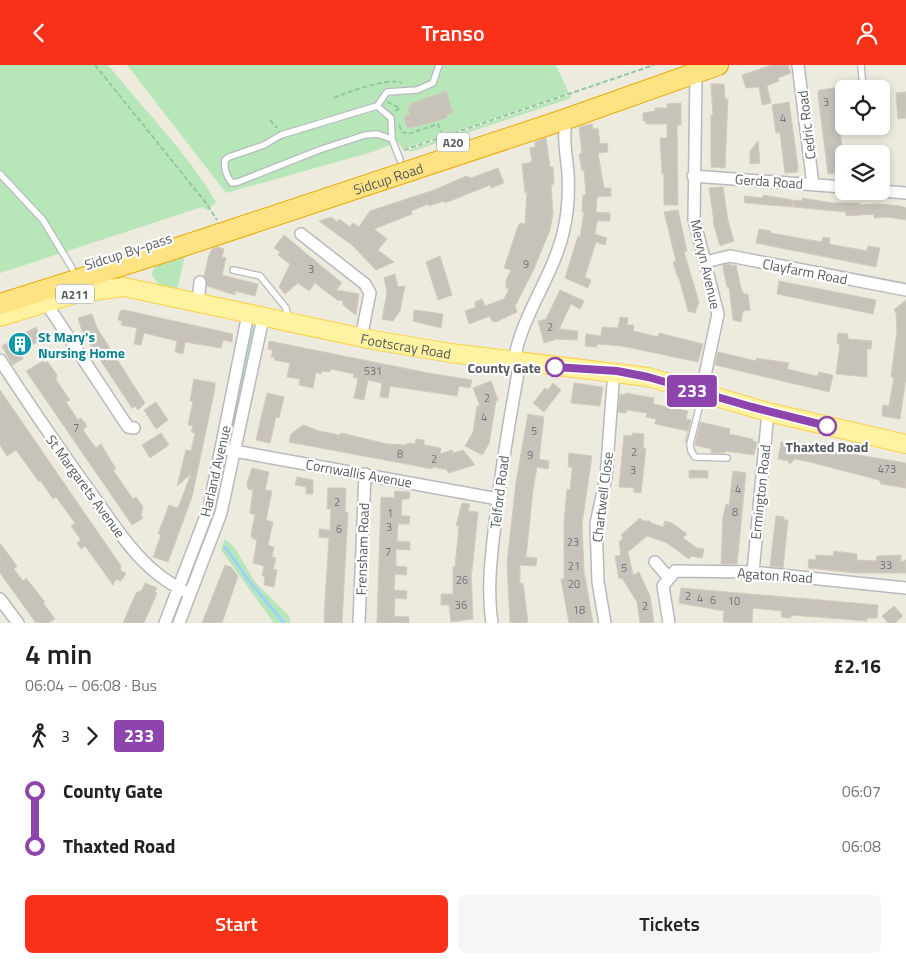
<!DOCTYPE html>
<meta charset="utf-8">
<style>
:root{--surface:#fff;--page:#f6f6f6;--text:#222;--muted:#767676;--accent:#f93118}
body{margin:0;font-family:"Titillium Web",sans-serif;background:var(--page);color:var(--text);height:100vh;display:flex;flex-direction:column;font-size:19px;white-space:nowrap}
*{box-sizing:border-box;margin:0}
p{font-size:16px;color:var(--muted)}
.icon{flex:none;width:28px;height:28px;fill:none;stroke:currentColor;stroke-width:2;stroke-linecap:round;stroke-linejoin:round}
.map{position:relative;height:558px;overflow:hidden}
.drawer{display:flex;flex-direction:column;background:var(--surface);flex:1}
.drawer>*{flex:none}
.badge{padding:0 10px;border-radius:4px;font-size:18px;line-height:32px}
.tools{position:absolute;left:835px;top:15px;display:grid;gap:10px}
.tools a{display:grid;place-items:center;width:55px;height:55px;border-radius:8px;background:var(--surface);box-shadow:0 2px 8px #0003;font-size:25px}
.map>.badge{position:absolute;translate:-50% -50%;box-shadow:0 0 0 2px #fff}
.legs{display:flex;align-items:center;gap:8px;height:55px;padding:0 25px;font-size:16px}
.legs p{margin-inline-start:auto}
.head{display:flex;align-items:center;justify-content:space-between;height:85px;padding:0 25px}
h1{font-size:28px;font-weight:600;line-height:38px}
.primary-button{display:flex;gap:10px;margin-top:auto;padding:10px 25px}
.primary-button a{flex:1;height:58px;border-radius:8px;background:var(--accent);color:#fff;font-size:20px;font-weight:600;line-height:58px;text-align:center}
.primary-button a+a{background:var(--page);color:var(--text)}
ul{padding:0 25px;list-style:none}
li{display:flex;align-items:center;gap:18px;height:55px;font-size:19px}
li i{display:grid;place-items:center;width:8px;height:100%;margin:0 6px;background:currentColor}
li i::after{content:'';width:12px;height:12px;margin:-6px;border:4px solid;border-radius:50%;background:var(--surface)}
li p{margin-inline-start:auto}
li:first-child i{background:linear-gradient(#0000 50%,currentColor 0)}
li:last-child i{background:linear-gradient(currentColor 50%,#0000 0)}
header{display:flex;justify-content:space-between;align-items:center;height:65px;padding:0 25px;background:var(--accent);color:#fff;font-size:22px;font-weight:600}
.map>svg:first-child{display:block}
.green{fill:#b7e7b9}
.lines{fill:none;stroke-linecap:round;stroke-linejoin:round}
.stream{stroke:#9cd0ff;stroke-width:3}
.building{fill:#c7c3bb;stroke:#d2ccbc}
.lane-casing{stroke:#b7b9bf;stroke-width:8}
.street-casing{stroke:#b7b9bf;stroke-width:14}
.primary-casing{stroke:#fed046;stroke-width:20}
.highway-casing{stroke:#eba900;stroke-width:22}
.path{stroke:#90c8a2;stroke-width:2;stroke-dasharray:5 2.5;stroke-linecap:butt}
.lane{stroke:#fff;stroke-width:5.5}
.street{stroke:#fff;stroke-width:11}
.primary{stroke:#fff3a1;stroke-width:18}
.highway{stroke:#ffe383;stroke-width:20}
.line-1-casing{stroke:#fff;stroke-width:11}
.line-1{stroke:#8e44ad;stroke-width:8}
.stop-1-dot{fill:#fff;stroke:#8e44ad;stroke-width:2.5}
.labels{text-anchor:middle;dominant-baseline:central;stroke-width:4.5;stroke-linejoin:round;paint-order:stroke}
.number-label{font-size:11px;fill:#737578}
.shield{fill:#fff;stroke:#898c90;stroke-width:1}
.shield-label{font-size:12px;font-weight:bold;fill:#575b61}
.street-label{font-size:14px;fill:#575b61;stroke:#fff}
.culture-label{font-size:14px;font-weight:bold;fill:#0d838f;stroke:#fff;text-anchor:start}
.stop-label{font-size:14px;font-weight:bold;fill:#575b61;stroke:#fff;text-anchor:end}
</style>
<header><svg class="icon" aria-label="back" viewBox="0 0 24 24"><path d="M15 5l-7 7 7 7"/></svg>Transo<svg class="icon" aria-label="person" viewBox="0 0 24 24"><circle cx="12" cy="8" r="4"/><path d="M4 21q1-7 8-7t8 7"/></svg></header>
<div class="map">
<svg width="906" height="558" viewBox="0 0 906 558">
<rect width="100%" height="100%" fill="#edeade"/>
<path class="green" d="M0,0h108c36,45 79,87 108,137l-8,8 -6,-3 -202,66z
M127,0h429l13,28 -166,56 -5,-7 -26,10 -146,41z
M570,30l1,3 -158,53h-7z
M185,190l-8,35 -16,-2 -9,-13c1,-15 20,-16 33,-20z
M252,261l5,1 -24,111 -5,-1z
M225,474l10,9 20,34 34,34 2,7h-17l-53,-73z"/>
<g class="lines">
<path class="stream" d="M225,482l25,35 34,41"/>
</g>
<path class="building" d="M772,0h16l3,8 -13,5 1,3 -12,5 4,17 -9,2 -3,-18 -13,1 -4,-13z
M711,19h13l1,15h3l-3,69 -14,-1v-52h2z
M835,23l7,59 -4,1 3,20 -4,1 1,4 -10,1 -10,-80 1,-4z
M446,26l7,21 -7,3 1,3 -37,10 -3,-1 -3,-11 6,-1 -2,-7 3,-1 -1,-3z
M906,27v26l-8,1 -2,-26z
M789,37l9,65 -1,5 -12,1 -5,-40h-4l-4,-28z
M681,38v22h-4l1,80h-14v-31h-2l-2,-36h7v-14h-21v-3h-3v-8l12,-2v-3h12v-4z
M592,59l1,5 5,-1 2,16 7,-1 1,9 -10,1 6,35h7v8l-14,1 -1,15 14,1v8h-13l-2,13 12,4 -2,7 -9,-3 -11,35 6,3 -3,8 -23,-10 13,-42 2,1 4,-25h-2l1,-17h3l-2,-25 -2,1 -3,-17 3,-1 -3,-26z
M546,73l4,29h3l1,17 -3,1 2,28 -3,17 -17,41 -18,35 2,6 -21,10 -4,-1 -2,-5 -21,8 -4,-13 11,-4 -1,-5 7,-3 3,7 19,-7 5,-10 -3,-1v-8l5,-10 -7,-2 14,-42 2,-3 5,1 2,-32 -2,1 -3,-29 10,-2 -2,-14 5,-1v-5z
M758,76l2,22 -10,1v-13z
M498,103l6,15 -13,5 -1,-3 -45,18 -1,-2 -15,5 -1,-2 -17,7 1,3 -38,15 13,10 -9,11 16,12 -18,8 -24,-25 -33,-24 12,-4 6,5 2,-3 11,8 3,-4 6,4 11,-16 64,-21 32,-14 5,2z
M723,122l5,34 6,20 -14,5 -7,-24h1l-5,-34z
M763,130l30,5v7l-48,-4 -1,-7 19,2z
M802,133l31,5h27l-1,2 20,-1 22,2 5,2v12l-19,-3 -13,1v-4l-28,2v-4l-53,-5 1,-7 8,1z
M678,145l9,41 -3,1 15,50 -4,11 -7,-2 -9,-33h-1l-5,-16 3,-1 -12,-49z
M759,164l12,2 -1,2 52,9 1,-5 7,1 -1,6 38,7 1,-5 12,2 -4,19 -120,-24z
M284,170l58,48 -6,7 23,4 -3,21 -13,-10v-4l-6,-1 -22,-17 -6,8 -11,-8 -13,11 -6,-7 11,-23 -12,-9 2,-3 -6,-4z
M218,182l6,2 -2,8 4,1 -4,17 36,9 -3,12 -20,-5v4l-28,-9 -3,-10 5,-21 3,-6z
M440,191l12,39 -14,5 -12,-38z
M731,199v2l5,-1 5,23 3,6h4l2,16 -7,1 -2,11 -8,-2 -4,-33h-2l-4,-19v-3z
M395,209l3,13 7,-1 -5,25 -7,10 -11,-2 5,-26 -3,-15z
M779,216l97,19 -3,14 -96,-20z
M560,225l24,11 -4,8 -9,-5 -12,25 19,2 -1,9 -20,-1 -13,4 -6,-22 8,-2z
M906,235v77l-6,42 -18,-3 1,-11 6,1 5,-29h-3l6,-46 -1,-18 -2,-3z
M124,245l109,24 -1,8 -9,-2 -2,8 -36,-6 -2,12 -8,-2 2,-11 -33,-8 -3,12 -7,-1 3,-16 -16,-3 1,-4 -4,-1 2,-9z
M414,245l29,4 -2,14 -28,-7z
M92,249l5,14 48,75 -7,7 -3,-4 -3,2 -49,-74 -5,-16z
M620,252l8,1 -1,7h7l-1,6 25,6 1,-4 44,11 -5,18 -76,-16 -25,-2v3l-12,-1 1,-12 15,2 1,-9 16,1z
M36,262l6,13 -23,11 4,8 -11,6 -10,-19z
M838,268l10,1v5l24,2 -1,8h-4v28l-31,-3 4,-30h-3z
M269,276l159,32 44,7 -2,8 -11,-2 -2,10 -67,-10 -2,12 -8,-1 2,-14 -14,-3 -4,20 -10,-2 4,-19 -5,-2 1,-3 -23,-5 -1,3 -8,-1 -1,3 -5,-2 -3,16 -14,-3 1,-6 -13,-2 3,-14 -16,-3 1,-3h-4l2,-7 -5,-1z
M718,287l38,9v-3l33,5 -2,6 29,7 2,-1 1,-3 14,3 -4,17 -114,-27z
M43,296l1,2 3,-2 10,14 -1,5 14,20 -4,2 12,18 3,-2 6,8 -4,4 6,9 7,9 5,-4 15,25 -3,1 20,29 3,-2 7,10 -2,8 2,3 -11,7 -106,-154z
M194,314l21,4v5l-23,109 -24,65 -15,-5 8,-22 -3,-1 11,-29 9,3 13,-34 -14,12 9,-36 5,1 4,-18 -4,-1 2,-6 -5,-1 5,-24h-3z
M491,316l7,19 -2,1 -7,43 -7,11 -17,-9 8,-14 4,-26h3l-7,-18z
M553,318l8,7 -17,22 -11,-9 12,-15 3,2z
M574,318l29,4 -3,19 -29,-3z
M0,325l121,176 -1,4 6,3 -5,8 -5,-2 -3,6 -28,-39 -4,3 -4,-6 4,-3 -10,-14 4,-3 -19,-26 -3,2 -13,-19 -1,2 -23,-32 -9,6 -7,-11z
M267,328l17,4 -5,21 -3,-1 -6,26 -14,-3z
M625,328l29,5 -1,6 35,7 -2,8 5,1 -6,23 3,-12 -33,-7 1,-5 -10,-2 1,-4 -20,-3 -1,3 -8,-1 2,-18 5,1z
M156,337l12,18 -12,9 -12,-19z
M528,349l16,3 -5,42 10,2 -1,8 -11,-2 -4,23 -7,67 11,1 -1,8 -16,-1v19l3,-1 5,40h-18l-3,-60 9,-81z
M700,357l30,7 -1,5 24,5v2l4,1 -3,13 -29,-4v2h-14v-4l-16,-4z
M303,360l16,6 21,4 1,-2 46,11 20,1v-2l8,1 1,-5 8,1v5l17,3 -1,6 12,-4 1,3 10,-3 12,15 -27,8 -1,-3 -14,-3 -1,2 -10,-2 -133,-25 2,-8z
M161,368l8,12 -19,13 -8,-13z
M632,368l12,1 -1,14h3l-5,45 -7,-1v-4l-15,-1 5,-52 8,1z
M781,377l125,21v25l-25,-4 -2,-4 -69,-18 -15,-3 -5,5 -2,-3 -10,-2z
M569,388l23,3 -10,68 2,47 9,52h-24l-8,-44h3v-56l3,-34 3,1 2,-19v-4h-4z
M252,403l17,4 -4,18 7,1 -6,29 7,2 -5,23 6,2 -2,10 4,1 -3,11 4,1 -3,17 -10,-2 1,-9h-3l2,-10 -11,-3 4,-23 -5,-2 -1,-4 4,-19 -5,-2 3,-23 -5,-1 -1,-6z
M689,405l19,1v7h-19z
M733,406l13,2 -9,91h-16l2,-47 3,-13 3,1z
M297,412l16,3v14h-7v-7l-11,-2z
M328,423h18l-1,24h3l-6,111h-17l-1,-6 5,-79 -10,-1v-8l11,1 1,-21h-4z
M395,426l15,1 -1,7h-7l-1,17h9l-1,8h-11l-1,17 13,1v8l-14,-1v17l11,1 -1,8 -11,-1 -1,16 13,1 -1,8 -11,-1 -1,18 15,1v6h-32l4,-126 13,1z
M462,438l8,1 -2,7 10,1 -6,59 -1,-1 2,49 -22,3 -2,-17h-8v-11h12v-27h2l4,-41h-3z
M776,451l8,1v3h4l-5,48 -13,-2z
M640,453l3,3h7l1,2 12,4 2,-6 7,2 15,11 -4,4 14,10 7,1 -2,9 -11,-2 -2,3 -22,-16 -20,-7 -19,16 5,23 6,-3 11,24 4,27h-14l-3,-21 -15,-24 -3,1 -4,-23 6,-1 -2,-13 4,-4 -2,-3z
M0,478l17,23 -3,3 9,12 3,-3 19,24 -2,1 12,16 -6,4h-13l-36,-50z
M834,486l23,3v6l19,1 1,-5 24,-1v7l5,-2v13h-50l-48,-5 1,-9 7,1v-5l17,1z
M225,500l6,2 7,9 -16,47h-20z
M145,518l12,5 -2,4 2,1 -13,30h-21l13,-30 6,-3z
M681,523l197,17 -1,13h-10v3l-76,-6v3l-10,-1 1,-6 -29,-3 -1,15 -29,-1 1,-11 -45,-8z
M894,541l9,10 -8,7h-7l-6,-7z"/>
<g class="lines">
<g class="lane-casing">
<path id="lane" d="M861,0l2,24
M377,41l10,-14 30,-2 16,-7 6,-18
M392,74l-15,-5 -12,1 -46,15 -81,32 -6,1c-6,-8 -8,-13 -7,-23l4,-3 35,-12 17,-10 96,-29 14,12 1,21 8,21
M0,109l43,46 29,48
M233,205l27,6 26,32 2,12
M702,331l-12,48 1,7 4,6 32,1"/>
</g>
<g class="street-casing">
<path id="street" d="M798,0l15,120
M696,8l-2,146 24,95 -17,80
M693,111l151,11
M881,126l25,2
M301,169l64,50 5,9 -9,45
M705,197l25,-6 176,34
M46,238l82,124 6,1
M198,238l2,-21
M0,295c28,43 57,85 86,126 28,38 54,85 99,105
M514,296c8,-48 40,-85 50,-132 4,-18 5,-38 4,-57 -2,-18 -5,-35 -2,-53
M229,385l269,49
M655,497l14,16
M753,507l15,-160
M0,534l18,24
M165,558l44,-115 39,-194
M179,558l42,-110 42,-195
M359,558l6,-149
M492,558c-5,-33 -1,-66 3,-99 6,-54 15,-108 25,-162
M605,558l-7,-41 -2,-58 10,-47 8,-106
M669,558l-6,-37 12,-15 78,1 153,16"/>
</g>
<g class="primary-casing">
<g id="primary">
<path id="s1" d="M0,252l78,-24 46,-6 249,53 78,13 197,24 120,35 138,32"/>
</g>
</g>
<g class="highway-casing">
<g id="highway">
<path id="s2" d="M0,239l171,-54 395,-131 152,-54"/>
</g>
</g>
<path class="path" d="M95,0l111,138 11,17
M334,33c14,-6 54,-21 68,-15
M387,37l13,6 -5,3
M270,55l7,8
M399,60l3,7 6,2 30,-10 5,13
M404,85l250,-85"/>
<use href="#lane" class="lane"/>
<use href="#street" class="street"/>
<use href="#primary" class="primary"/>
<use href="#highway" class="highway"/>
</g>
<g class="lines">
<g class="line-1-casing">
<path id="line-1" d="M555,302l62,4 31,6 104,30 75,19"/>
</g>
<use href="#line-1" class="line-1"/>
</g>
<defs>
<g id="building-disc" transform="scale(1.25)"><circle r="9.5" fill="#0f9aa8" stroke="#fff"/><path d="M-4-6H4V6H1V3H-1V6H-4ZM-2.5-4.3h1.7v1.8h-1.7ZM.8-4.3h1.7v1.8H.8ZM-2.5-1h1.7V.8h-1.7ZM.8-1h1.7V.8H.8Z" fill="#fff"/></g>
</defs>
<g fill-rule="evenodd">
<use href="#building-disc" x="20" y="279"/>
</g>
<g class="stop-1-dot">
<circle cx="555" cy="302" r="9"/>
<circle cx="827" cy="361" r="9"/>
</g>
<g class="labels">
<g class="number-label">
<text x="826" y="37">3</text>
<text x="783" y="53">4</text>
<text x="526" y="199">9</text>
<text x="311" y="204">3</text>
<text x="550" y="262">2</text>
<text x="373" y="306">531</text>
<text x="487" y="333">2</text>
<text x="484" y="352">4</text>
<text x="76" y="363">7</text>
<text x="534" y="366">5</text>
<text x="634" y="387">2</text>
<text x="400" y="389">8</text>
<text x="530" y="390">9</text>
<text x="434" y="394">2</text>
<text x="887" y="404">473</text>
<text x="633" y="405">3</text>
<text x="738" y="424">4</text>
<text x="337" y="437">2</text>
<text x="735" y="447">8</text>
<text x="390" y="448">1</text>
<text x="389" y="462">3</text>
<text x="339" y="464">6</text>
<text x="573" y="477">23</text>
<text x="388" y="487">7</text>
<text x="886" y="500">33</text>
<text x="574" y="501">21</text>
<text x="624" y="503">5</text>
<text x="462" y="515">26</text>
<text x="574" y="519">20</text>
<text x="688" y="531">2</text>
<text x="700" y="533">4</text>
<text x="713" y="535">6</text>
<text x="734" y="536">10</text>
<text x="461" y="540">36</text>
<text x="645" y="541">2</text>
<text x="579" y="545">18</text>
</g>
<g class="shield">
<rect x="437" y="67.5" width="32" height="19" rx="4"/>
<rect x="56" y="219.5" width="38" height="19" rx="4"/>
</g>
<g class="shield-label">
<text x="453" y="77">A20</text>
<text x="75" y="229">A211</text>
</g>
<g class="street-label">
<text transform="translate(806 60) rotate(-97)">Cedric Road</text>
<text stroke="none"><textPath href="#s2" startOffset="408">Sidcup Road</textPath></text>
<text transform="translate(769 116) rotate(4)">Gerda Road</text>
<text transform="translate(128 186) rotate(-18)">Sidcup By-pass</text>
<text transform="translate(706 199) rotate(77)">Mervyn Avenue</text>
<text transform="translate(805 206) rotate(11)">Clayfarm Road</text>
<text stroke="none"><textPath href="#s1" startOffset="416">Footscray Road</textPath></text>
<text transform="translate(215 406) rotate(-77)">Harland Avenue</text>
<text transform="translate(359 408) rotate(10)">Cornwallis Avenue</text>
<text transform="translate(86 421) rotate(54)">St Margarets Avenue</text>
<text transform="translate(499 427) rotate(-83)">Telford Road</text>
<text transform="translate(760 427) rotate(-84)">Ermington Road</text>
<text transform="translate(602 432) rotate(-83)">Chartwell Close</text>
<text transform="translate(362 484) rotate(-88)">Frensham Road</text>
<text transform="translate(775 510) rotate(4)">Agaton Road</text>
</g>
<g class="culture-label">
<text x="38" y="271">St Mary's<tspan x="38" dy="16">Nursing Home</tspan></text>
</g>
<g class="stop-label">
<text x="541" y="302">County Gate</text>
<text x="827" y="381" text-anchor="middle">Thaxted Road</text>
</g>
</g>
</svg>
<div class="tools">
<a><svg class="icon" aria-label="locate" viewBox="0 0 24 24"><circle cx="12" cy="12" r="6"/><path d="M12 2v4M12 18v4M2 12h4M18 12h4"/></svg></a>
<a><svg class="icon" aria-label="layers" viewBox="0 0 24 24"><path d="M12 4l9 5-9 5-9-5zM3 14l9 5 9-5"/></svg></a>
</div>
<b class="badge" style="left:692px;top:326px;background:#8e44ad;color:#fff">233</b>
</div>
<section class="drawer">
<div class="head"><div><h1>4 min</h1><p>06:04 – 06:08 · Bus</p></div><b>£2.16</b></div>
<div class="legs"><svg class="icon" aria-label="walk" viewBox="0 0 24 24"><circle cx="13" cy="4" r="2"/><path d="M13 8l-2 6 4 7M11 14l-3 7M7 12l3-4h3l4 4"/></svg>3<svg class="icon" aria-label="forward" viewBox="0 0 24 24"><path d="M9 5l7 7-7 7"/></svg><b class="badge" style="background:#8e44ad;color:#fff">233</b></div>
<ul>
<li><i style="color:#8e44ad"></i><b>County Gate</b><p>06:07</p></li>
<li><i style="color:#8e44ad"></i><b>Thaxted Road</b><p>06:08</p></li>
</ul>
<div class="primary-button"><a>Start</a><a>Tickets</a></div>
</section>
